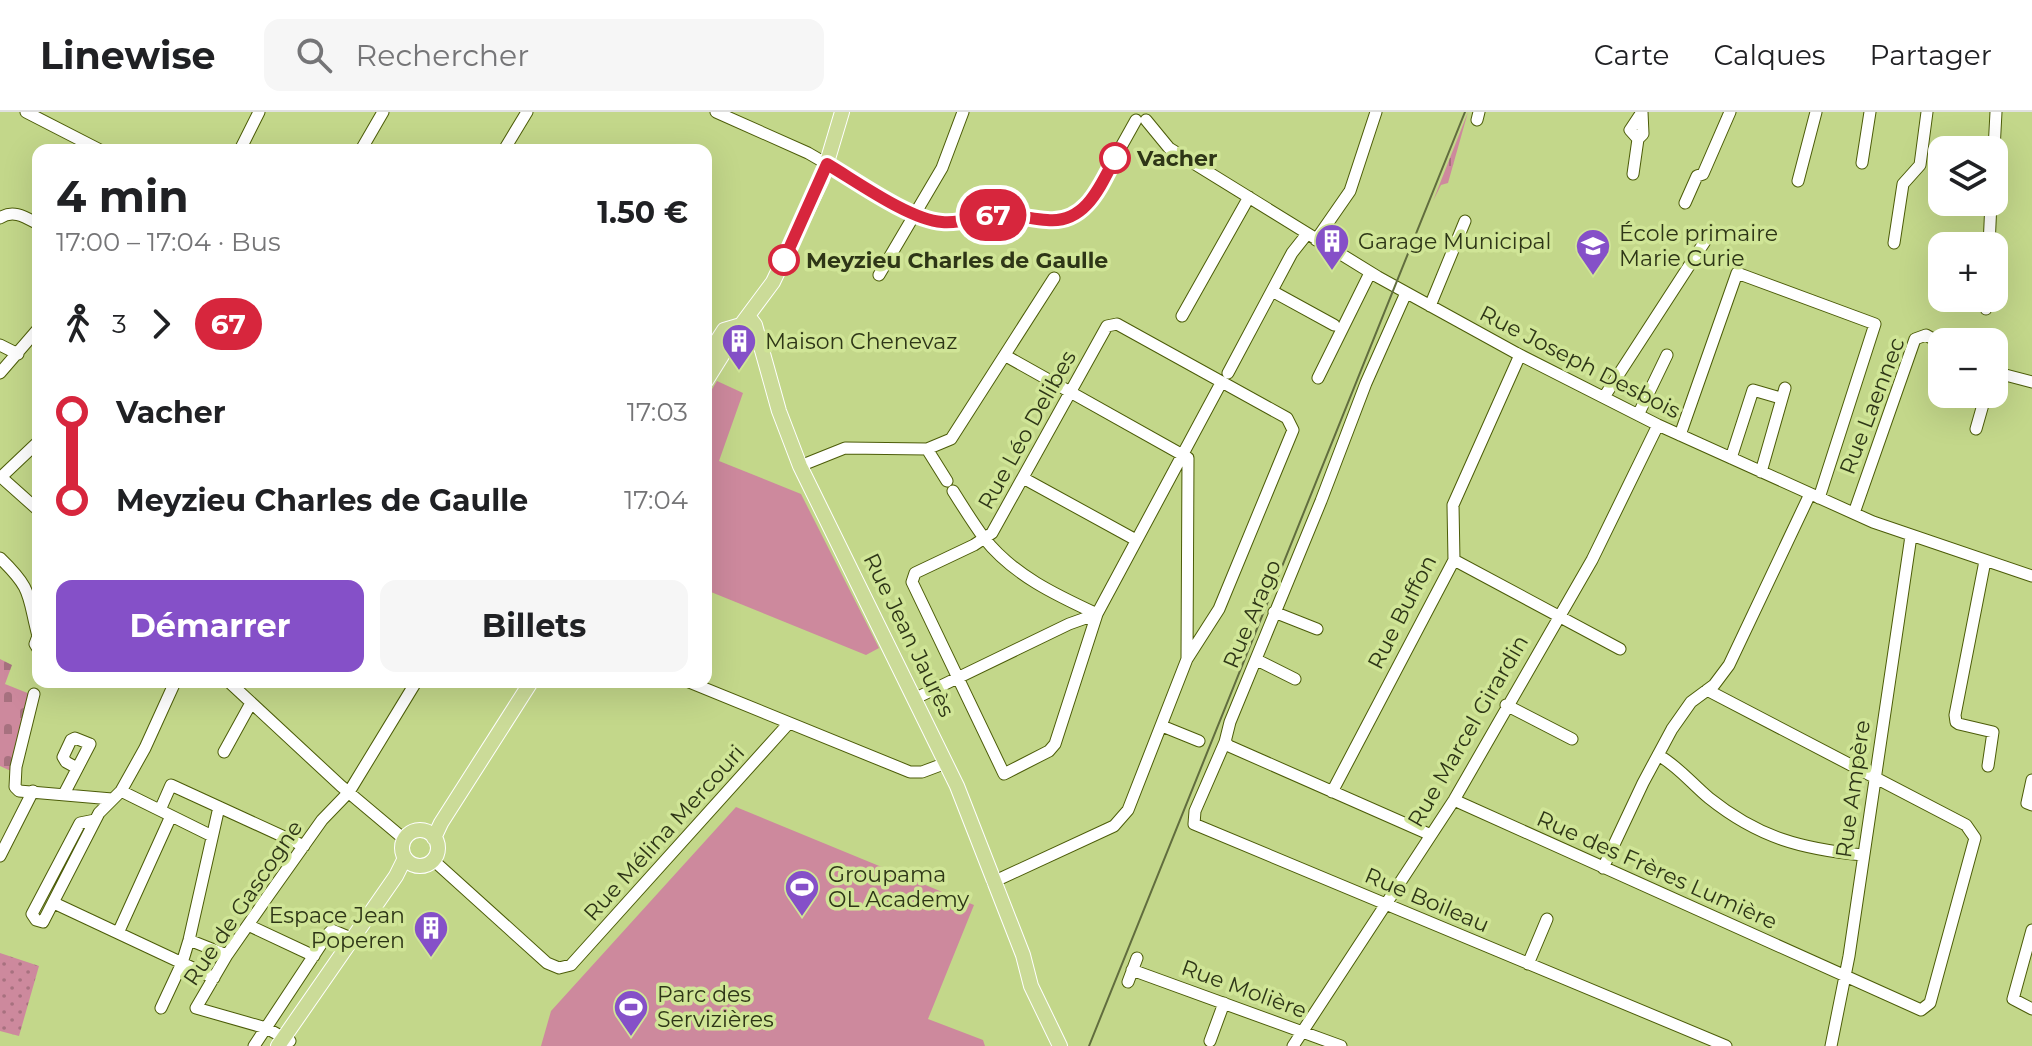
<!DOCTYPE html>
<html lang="fr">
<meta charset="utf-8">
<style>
:root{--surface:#fff;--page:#f6f6f6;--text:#202124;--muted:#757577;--line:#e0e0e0;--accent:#8550c8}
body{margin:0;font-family:Montserrat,sans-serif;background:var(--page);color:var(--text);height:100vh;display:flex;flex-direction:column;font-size:30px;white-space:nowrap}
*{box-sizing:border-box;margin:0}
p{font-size:26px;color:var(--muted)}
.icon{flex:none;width:44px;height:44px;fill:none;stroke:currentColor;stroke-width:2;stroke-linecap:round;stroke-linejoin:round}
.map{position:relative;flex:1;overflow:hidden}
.panel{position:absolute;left:32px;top:32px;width:680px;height:544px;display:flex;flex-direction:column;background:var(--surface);border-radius:16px;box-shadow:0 8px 32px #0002}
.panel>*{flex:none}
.badge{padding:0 16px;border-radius:26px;font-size:28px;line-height:52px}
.buttons{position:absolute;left:1928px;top:24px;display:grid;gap:16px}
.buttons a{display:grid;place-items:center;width:80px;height:80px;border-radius:16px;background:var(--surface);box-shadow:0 8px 32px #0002;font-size:40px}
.map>.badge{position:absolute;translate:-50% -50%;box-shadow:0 0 0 4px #fff}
.legs{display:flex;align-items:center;gap:12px;height:88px;padding:0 24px;font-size:26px}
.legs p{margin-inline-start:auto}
.overview{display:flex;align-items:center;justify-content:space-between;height:136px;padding:0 24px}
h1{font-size:44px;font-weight:700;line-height:60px}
.button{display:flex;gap:16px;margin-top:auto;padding:16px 24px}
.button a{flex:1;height:92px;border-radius:16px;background:var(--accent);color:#fff;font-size:32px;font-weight:700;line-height:92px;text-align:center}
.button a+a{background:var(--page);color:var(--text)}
ul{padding:0 24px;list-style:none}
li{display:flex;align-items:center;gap:28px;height:88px;font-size:30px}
li i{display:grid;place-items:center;width:12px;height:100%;margin:0 10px;background:currentColor}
li i::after{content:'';width:20px;height:20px;margin:-10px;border:6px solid;border-radius:50%;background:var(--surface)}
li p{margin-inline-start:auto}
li:first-child i{background:linear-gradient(#0000 50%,currentColor 0)}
li:last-child i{background:linear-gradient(currentColor 50%,#0000 0)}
header{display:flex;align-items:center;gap:48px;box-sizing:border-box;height:112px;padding:0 40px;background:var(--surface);border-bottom:2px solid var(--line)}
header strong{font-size:38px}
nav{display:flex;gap:44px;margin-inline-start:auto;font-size:28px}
.search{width:560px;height:72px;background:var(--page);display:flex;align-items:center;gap:20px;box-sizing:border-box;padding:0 28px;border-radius:16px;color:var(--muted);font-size:30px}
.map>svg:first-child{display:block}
.grass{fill:url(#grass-tufts)}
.cemetery{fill:url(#cemetery-stones)}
.park{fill:#cd899d}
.garden{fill:url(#garden-dots)}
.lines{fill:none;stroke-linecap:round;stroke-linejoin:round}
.minor-casing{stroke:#4c5c08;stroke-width:13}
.major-casing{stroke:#fff;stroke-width:16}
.minor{stroke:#fff;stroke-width:11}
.major{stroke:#cbdb98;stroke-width:14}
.tram{stroke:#616d3e;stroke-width:2}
.line-1-casing{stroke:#fff;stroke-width:18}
.line-1{stroke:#d7263d;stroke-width:12}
.stop-1-dot{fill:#fff;stroke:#d7263d;stroke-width:4}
.labels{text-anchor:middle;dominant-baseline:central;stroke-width:7;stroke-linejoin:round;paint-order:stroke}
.stop-label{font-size:22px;font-weight:bold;fill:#2e3617;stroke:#d0e597;text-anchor:start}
.poi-label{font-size:22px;fill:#2e3617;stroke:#d0e597;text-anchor:start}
.street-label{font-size:22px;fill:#2e3617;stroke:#d0e597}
</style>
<header>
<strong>Linewise</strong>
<div class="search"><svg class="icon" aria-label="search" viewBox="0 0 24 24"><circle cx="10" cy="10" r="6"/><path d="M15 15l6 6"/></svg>Rechercher</div>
<nav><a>Carte</a><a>Calques</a><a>Partager</a></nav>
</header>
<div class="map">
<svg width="2032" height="934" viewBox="0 0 2032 934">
<defs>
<pattern id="grass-tufts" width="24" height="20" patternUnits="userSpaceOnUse" patternTransform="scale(2)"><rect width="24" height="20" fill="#cd899d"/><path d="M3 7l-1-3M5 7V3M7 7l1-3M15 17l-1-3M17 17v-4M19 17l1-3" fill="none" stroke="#a7717f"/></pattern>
<pattern id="cemetery-stones" width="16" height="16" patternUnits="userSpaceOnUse" patternTransform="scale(2)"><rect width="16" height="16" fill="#cd899d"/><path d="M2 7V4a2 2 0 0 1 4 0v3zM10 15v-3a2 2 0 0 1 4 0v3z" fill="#a7717f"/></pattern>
<pattern id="garden-dots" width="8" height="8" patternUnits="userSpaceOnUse" patternTransform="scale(2)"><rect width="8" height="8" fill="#cd899d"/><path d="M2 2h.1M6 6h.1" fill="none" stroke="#a7717f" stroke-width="1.8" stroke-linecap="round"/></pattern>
</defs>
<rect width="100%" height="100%" fill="#c3d78a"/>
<path class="grass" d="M1468,0l-20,71 -7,2 -8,16z"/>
<path class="cemetery" d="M0,547l12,6 -7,19 25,10 -19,77 -11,-5z"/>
<path class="park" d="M717,269l26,12 -24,68 82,33 78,154 -13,7 -160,-65v-191z
M736,695l238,98 -46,114 55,21 2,6h-444l10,-35z"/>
<path class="garden" d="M0,841l39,13 -20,70 -19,-5z"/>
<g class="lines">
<g class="minor-casing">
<path id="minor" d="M26,0l74,38
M716,0l92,41 107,62 31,8 56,-8 55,6 18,-6 18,-18 43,-77
M1146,8l23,28 209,129 138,76 142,72 215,97 159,54
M1477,8l2,-8
M1638,27l-8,-9 10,-15
M240,38l19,-38
M361,38l22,-38
M504,38l23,-38
M1994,38l2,-38
M1862,51l8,-51
M1633,62l5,-35 5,-5 -1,-22
M1798,69l18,-69
M1685,91l12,-27 6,-2 27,-62
M0,106c13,-9 25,-1 38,6
M1316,128l34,-49 26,-79
M1894,131l9,-59 17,-19 7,-53
M1989,134l2,-44
M879,163l63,-107 21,-56
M1272,179l62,34
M1406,181l-40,90 -45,118 -91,221 -5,20 4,4 202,89
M1430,194l35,-85
M1986,197v-11
M1182,204l67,-119
M0,233l18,9
M1994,260l38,10
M0,261l38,-44
M1228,261l64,-120 15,-19
M1318,266l52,-105
M1604,285l107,-165
M1638,303l29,-60
M1976,317l10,-35
M1680,323l57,-162 138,51 -56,174
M927,337l20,32
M1731,346l22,-68 24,7
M800,354l45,-18 82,1 24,-10 103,-161
M1761,360l24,-84
M0,364l38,34
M0,366l38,-36
M1023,366l113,62
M953,379c10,16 20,32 31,47 29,37 72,57 113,76
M1854,401l61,-174 11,-4 16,9
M0,446c33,32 27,36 38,78
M1454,448l166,89
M1985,449l-30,154 1,7 3,2 34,8 -5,34
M1274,500l43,17
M38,524l-3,8 3,5
M1187,547l32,-50 74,-179 -6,-12 -170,-94 -10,2 -115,207 -18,12 -59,28 -3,9 92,192 45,-23 6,-7 42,-130 124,-231
M1257,548l38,19
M229,570l112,104 63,53
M689,570l221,90h12l24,-9
M34,582l-18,73 -1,20 4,4 93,8
M914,587l155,-75 28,-10
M1506,593l66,34
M1162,614l37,15
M1225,630l-30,69 -1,13 532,222
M224,640l27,-49
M1658,643c20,11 34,29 51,43 50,40 93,51 154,57
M2032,668l-5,23 5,2
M121,679l91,45
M1332,680l122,-232 -1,-55 67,-150
M64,682l26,-50 -15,-6 -4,2 -8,17 3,5 11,6
M1454,688l467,210 9,-7 45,-165 -9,-13 -259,-135
M160,698l11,-25 133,61
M95,708l-15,3 -48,91 4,6 7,2 56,-109 22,-22 24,-43 30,-66
M0,744l33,-65
M433,748l114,103 12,5 12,-3 218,-242
M1603,756l40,-85 29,-54 19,-27 23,-17 15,-20 81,-171
M993,770l121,-56 14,-16 59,-151 1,-201 -182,-102
M54,791l160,75
M248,813l66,31
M2032,818l-19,69 19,10
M118,821l53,-117
M189,828l38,15
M1528,852l19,-45
M1132,858l209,76
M1128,870l9,-24
M161,896l21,-45 7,-23 30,-133
M290,929l-24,-13 -70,-20 31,-53 41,-59 54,-76 27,-28 67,-110
M1210,929l14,-38
M254,934l74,-112 4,-4 26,11
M1293,934l161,-246 138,-240 66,-135
M1831,934l18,-90 62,-420"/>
</g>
<g class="major-casing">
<path id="major" d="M749,205l6,8 24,86 21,55 157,320 66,169 8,31 29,60
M706,246l18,-28 17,-5
M706,269l35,-56 32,-43 49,-103 20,-67
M402 736a18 18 0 1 1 36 0a18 18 0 1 1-36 0Z
M434,726l7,-15 90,-141
M278,934l118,-170 9,-18"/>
</g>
<use href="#minor" class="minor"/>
<use href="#major" class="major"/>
<path class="tram" d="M1089,934l376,-934"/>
</g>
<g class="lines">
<g class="line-1-casing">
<path id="line-1" d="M784,148l43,-96c29,17 83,56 115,58 21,2 41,-7 62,-7 15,0 28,4 43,5 38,4 53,-33 68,-62"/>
</g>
<use href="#line-1" class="line-1"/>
</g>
<defs>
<g id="building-pin" transform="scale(1.8)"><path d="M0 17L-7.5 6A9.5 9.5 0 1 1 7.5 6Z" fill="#8550c8" stroke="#d0e597"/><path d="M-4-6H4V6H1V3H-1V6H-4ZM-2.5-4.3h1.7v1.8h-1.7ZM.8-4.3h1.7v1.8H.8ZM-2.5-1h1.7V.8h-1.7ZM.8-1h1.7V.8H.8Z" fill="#fff"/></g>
<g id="school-pin" transform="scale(1.8)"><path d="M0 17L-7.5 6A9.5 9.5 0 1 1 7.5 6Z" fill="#8550c8" stroke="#d0e597"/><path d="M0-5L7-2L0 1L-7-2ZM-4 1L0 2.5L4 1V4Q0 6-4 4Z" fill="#fff"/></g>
<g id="stadium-pin" transform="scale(1.8)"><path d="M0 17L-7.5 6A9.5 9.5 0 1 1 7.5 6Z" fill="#8550c8" stroke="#d0e597"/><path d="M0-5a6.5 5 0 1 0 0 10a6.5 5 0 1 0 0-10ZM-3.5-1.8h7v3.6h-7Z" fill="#fff"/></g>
</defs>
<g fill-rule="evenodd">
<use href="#building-pin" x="1332" y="129"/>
<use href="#school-pin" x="1593" y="134"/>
<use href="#building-pin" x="739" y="229"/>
<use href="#stadium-pin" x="802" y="775"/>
<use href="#building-pin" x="431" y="816"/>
<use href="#stadium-pin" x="631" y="895"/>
</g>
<g class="stop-1-dot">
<circle cx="1115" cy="46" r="14"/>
<circle cx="784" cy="148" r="14"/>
</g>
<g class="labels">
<g class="stop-label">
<text x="1137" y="46">Vacher</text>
<text x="806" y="148">Meyzieu Charles de Gaulle</text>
</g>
<g class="poi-label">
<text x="1619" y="121">École primaire<tspan x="1619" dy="25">Marie Curie</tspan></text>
<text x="1358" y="129">Garage Municipal</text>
<text x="765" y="229">Maison Chenevaz</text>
<text x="828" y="762">Groupama<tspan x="828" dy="25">OL Academy</tspan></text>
<text x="405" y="803" text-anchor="end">Espace Jean<tspan x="405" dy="25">Poperen</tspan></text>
<text x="657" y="882">Parc des<tspan x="657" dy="25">Servizières</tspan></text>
</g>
<g class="street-label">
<text transform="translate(1580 250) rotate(27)">Rue Joseph Desbois</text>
<text transform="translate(1872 294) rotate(-69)">Rue Laennec</text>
<text transform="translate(1027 318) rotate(-61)">Rue Léo Delibes</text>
<text transform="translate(1402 500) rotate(-63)">Rue Buffon</text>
<text transform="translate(1252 502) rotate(-67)">Rue Arago</text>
<text transform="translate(909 523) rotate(64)">Rue Jean Jaurès</text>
<text transform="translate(1468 619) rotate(-60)">Rue Marcel Girardin</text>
<text transform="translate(1853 677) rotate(-82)">Rue Ampère</text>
<text transform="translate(664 721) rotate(-48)">Rue Mélina Mercouri</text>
<text transform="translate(1657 758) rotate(24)">Rue des Frères Lumière</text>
<text transform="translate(1427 788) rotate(23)">Rue Boileau</text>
<text transform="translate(243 791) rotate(-56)">Rue de Gascogne</text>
<text transform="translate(1244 877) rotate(20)">Rue Molière</text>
</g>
</g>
</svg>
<div class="buttons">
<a><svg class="icon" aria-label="layers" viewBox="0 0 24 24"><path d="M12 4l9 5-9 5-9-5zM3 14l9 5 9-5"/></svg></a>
<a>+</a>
<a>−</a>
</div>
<b class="badge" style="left:993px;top:103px;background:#d7263d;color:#fff">67</b>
<section class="panel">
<div class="overview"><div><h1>4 min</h1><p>17:00 – 17:04 · Bus</p></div><b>1.50 €</b></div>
<div class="legs"><svg class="icon" aria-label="walk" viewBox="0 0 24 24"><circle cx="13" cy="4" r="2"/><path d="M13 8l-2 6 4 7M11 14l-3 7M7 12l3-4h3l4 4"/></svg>3<svg class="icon" aria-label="forward" viewBox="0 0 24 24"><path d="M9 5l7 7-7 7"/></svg><b class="badge" style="background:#d7263d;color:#fff">67</b></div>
<ul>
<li><i style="color:#d7263d"></i><b>Vacher</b><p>17:03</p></li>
<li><i style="color:#d7263d"></i><b>Meyzieu Charles de Gaulle</b><p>17:04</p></li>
</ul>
<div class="button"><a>Démarrer</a><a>Billets</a></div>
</section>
</div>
